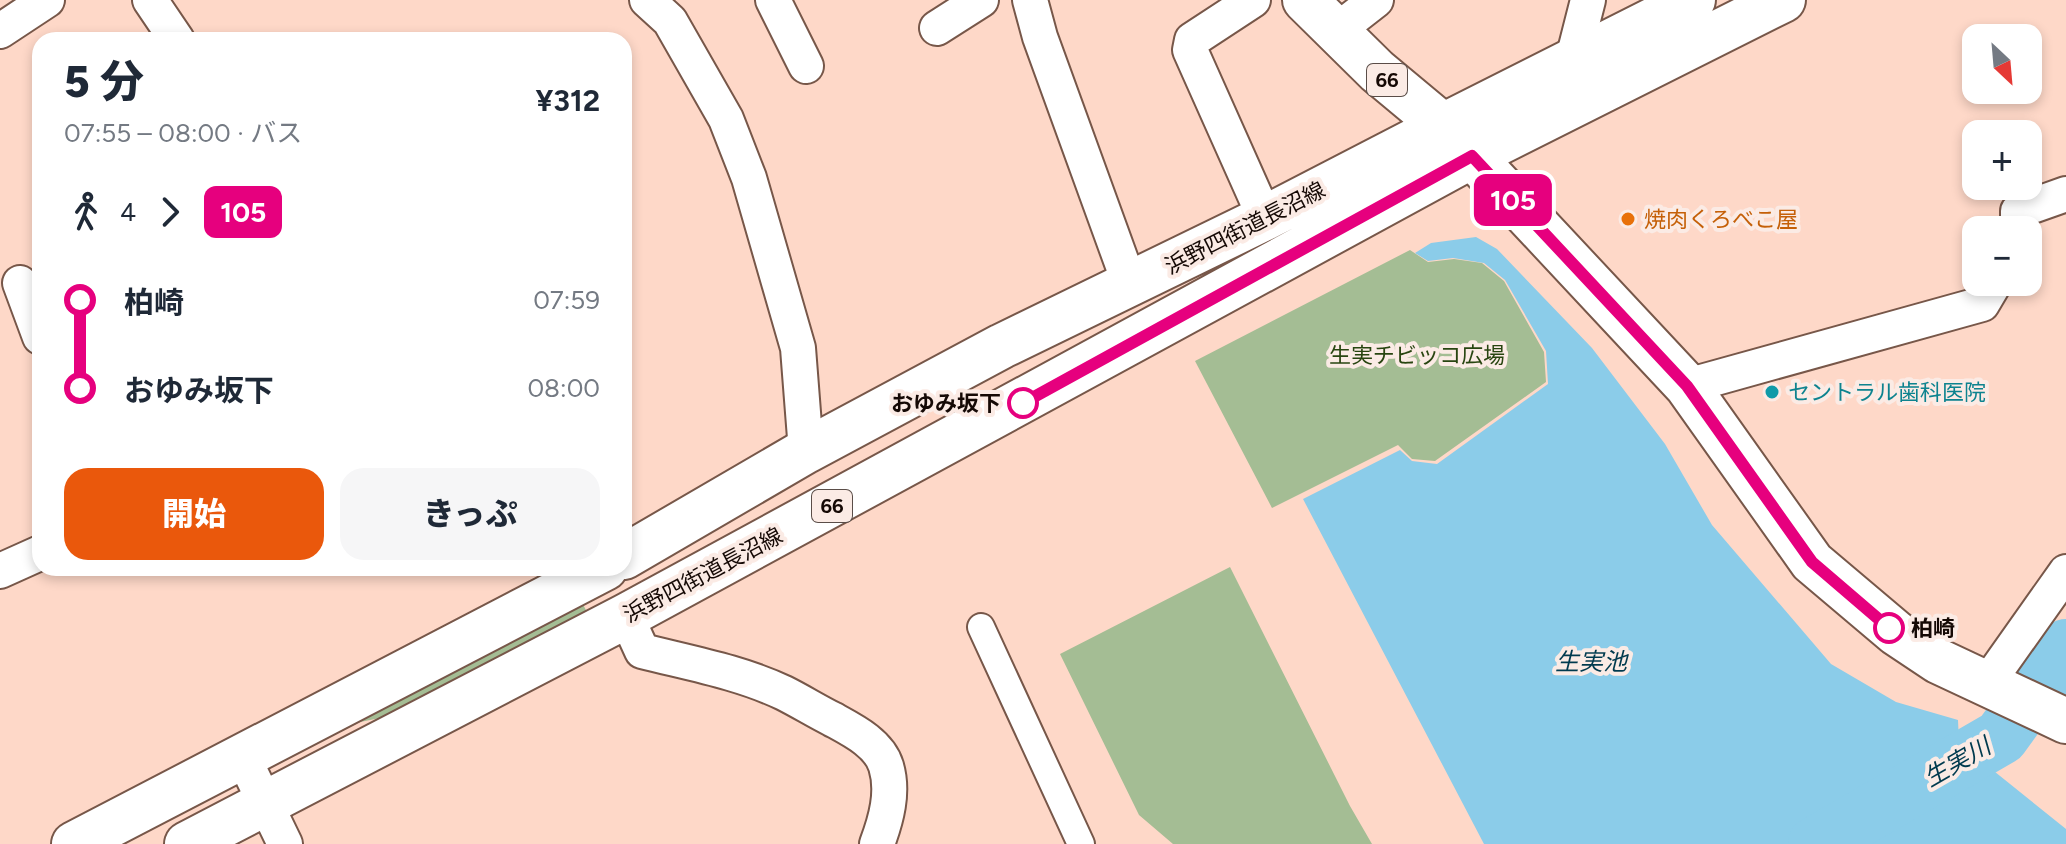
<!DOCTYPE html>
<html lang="ja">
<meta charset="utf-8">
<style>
:root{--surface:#fff;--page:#f6f6f7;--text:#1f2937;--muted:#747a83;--accent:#ea580c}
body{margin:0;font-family:Figtree,"Noto Sans JP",sans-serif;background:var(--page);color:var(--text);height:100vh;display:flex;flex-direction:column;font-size:30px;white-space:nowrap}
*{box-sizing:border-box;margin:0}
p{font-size:26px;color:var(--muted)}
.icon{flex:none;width:44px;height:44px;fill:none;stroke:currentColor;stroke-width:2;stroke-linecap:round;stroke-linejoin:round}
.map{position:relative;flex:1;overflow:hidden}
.sheet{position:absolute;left:32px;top:32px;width:600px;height:544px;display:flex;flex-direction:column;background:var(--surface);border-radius:24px;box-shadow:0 4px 12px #0003}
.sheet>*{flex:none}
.badge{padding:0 16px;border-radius:12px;font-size:28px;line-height:52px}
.needle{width:52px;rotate:154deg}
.controls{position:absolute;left:1962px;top:24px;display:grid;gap:16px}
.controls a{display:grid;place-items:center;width:80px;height:80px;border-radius:16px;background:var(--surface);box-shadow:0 4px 12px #0003;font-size:40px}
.map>.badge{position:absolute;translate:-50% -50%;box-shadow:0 0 0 4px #fff}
.legs{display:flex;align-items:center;gap:12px;height:88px;padding:0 32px;font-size:26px}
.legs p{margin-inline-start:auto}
.head{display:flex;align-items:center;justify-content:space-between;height:136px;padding:0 32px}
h1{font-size:44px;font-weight:800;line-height:60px}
.cta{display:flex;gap:16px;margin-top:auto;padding:16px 32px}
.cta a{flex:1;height:92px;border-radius:24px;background:var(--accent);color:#fff;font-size:32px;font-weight:800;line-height:92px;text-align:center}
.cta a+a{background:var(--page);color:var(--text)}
ul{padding:0 32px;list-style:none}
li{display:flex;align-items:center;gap:28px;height:88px;font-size:30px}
li i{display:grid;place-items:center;width:12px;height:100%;margin:0 10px;background:currentColor}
li i::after{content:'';width:20px;height:20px;margin:-10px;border:6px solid;border-radius:50%;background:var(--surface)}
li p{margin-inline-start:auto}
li:first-child i{background:linear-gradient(#0000 50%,currentColor 0)}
li:last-child i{background:linear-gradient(currentColor 50%,#0000 0)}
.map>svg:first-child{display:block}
.green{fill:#a4bd94}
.water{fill:#8bcce9}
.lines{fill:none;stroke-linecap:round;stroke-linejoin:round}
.river{stroke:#8bcce9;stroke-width:56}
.pedestrian-casing{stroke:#775749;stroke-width:30}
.minor-casing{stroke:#775749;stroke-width:38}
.tertiary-casing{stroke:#775749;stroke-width:48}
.primary-casing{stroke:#775749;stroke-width:48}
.pedestrian{stroke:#fff;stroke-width:26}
.minor{stroke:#fff;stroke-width:34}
.tertiary{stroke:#fff;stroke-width:44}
.primary{stroke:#fff;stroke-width:44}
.line-1-casing{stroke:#fff;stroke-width:18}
.line-1{stroke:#e6007e;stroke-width:12}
.food-dot{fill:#e8710a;stroke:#fbebe5;stroke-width:3}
.culture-dot{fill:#0f9aa8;stroke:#fbebe5;stroke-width:3}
.stop-1-dot{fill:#fff;stroke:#e6007e;stroke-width:4}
.labels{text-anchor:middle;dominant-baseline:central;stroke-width:8;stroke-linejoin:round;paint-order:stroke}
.shield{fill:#fbebe5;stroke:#5a4d48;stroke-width:2}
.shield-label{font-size:20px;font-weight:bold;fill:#150905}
.food-label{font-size:22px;fill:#c56008;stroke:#fbebe5;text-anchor:start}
.street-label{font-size:22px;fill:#150905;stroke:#fbebe5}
.park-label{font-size:22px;fill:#284510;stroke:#fbebe5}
.culture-label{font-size:22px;fill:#0d838f;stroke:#fbebe5;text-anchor:start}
.stop-label{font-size:22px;font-weight:bold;fill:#150905;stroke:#fbebe5;text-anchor:end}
.water-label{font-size:24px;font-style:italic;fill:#003a4e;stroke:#fbebe5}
</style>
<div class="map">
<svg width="2066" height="844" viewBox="0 0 2066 844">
<rect width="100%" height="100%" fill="#fed8c8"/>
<path class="green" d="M1410,250l18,12 26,-3 28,4 22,18 40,71 2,30 -111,79 -23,-2 -14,-14 -126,63 -77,-147z
M1230,567l120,239 22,38h-199l-34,-29 -79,-161z
M579,597l8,15 -182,101 -45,9 -42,21 -2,-4z"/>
<path class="water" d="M1476,237l21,12 95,99 73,96 47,81 119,139 65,38 62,18 1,23 107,86v15h-582l-181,-345 97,-49 12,11 25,3 111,-80 -2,-33 -41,-71 -21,-17 -31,-5 -25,3 -13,-8 16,-10z"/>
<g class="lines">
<path class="river" d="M1816,844l185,-107 65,-90"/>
<g class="pedestrian-casing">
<path id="pedestrian" d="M981,627l100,217"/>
</g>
<g class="minor-casing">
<path id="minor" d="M150,0l27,40
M647,0l23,21 56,98 23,59 49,170 8,103
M773,0l33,66
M1030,0l10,37 90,248
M1253,0l-61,40 -2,10 75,168
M937,28l44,-28
M0,31l47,-31
M1335,32l41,-32
M1573,59l15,-59
M2018,230v-19l48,-17
M20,283l20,54
M1687,386l295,-82 13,-22
M0,571l40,-18
M626,616l16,35c47,12 98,21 142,42 16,8 32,18 48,26 20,11 47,24 54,47 8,26 0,54 -9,78
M1986,685l80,-113
M243,757l42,87"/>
</g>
<g class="tertiary-casing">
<path id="tertiary" d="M1783,0l-311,156 215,230 125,176 84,71 42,28 128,60
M1443,126l250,-126"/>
</g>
<g class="primary-casing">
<path id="primary" d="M624,557l182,-106 196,-105 263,-128 178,-92
M74,844l531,-276
M187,844l439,-228 846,-460 -29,-30 -66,-55 -72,-71"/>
</g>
<use href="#pedestrian" class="pedestrian"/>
<use href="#minor" class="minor"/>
<use href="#tertiary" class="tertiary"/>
<use href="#primary" class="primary"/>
</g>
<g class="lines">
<g class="line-1-casing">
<path id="line-1" d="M1023,403l449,-247 215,230 125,176 77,66"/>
</g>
<use href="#line-1" class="line-1"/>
</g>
<circle class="food-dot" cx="1628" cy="219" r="8"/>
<circle class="culture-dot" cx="1772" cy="392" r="8"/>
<g class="stop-1-dot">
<circle cx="1023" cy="403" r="14"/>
<circle cx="1889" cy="628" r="14"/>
</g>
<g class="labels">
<g class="shield">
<rect x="1367" y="64" width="40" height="32" rx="6"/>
<rect x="812" y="490" width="40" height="32" rx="6"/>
</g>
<g class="shield-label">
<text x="1387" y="80">66</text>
<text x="832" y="506">66</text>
</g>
<g class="food-label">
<text x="1644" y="219">焼肉くろべこ屋</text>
</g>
<g class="street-label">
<text transform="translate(1245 228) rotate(-27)">浜野四街道長沼線</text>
<text transform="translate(703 575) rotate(-28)">浜野四街道長沼線</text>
</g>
<g class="park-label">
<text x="1417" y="355">生実チビッコ広場</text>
</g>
<g class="culture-label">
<text x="1788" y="392">セントラル歯科医院</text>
</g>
<g class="stop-label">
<text x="1001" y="403">おゆみ坂下</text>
<text x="1911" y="628" text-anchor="start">柏崎</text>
</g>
<g class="water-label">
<text x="1591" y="661">生実池</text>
<text transform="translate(1957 762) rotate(-30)">生実川</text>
</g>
</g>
</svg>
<div class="controls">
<a><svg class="needle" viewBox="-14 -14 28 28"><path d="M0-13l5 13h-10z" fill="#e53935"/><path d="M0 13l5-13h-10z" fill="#747a83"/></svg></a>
<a>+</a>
<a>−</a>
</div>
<b class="badge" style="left:1513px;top:200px;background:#e6007e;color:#fff">105</b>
<section class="sheet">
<div class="head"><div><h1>5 分</h1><p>07:55 – 08:00 · バス</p></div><b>¥312</b></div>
<div class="legs"><svg class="icon" aria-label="walk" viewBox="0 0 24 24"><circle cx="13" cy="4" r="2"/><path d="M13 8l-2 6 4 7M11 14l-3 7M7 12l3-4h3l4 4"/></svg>4<svg class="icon" aria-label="forward" viewBox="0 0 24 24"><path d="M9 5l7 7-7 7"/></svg><b class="badge" style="background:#e6007e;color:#fff">105</b></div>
<ul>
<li><i style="color:#e6007e"></i><b>柏崎</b><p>07:59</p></li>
<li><i style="color:#e6007e"></i><b>おゆみ坂下</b><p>08:00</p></li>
</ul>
<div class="cta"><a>開始</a><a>きっぷ</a></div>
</section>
</div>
